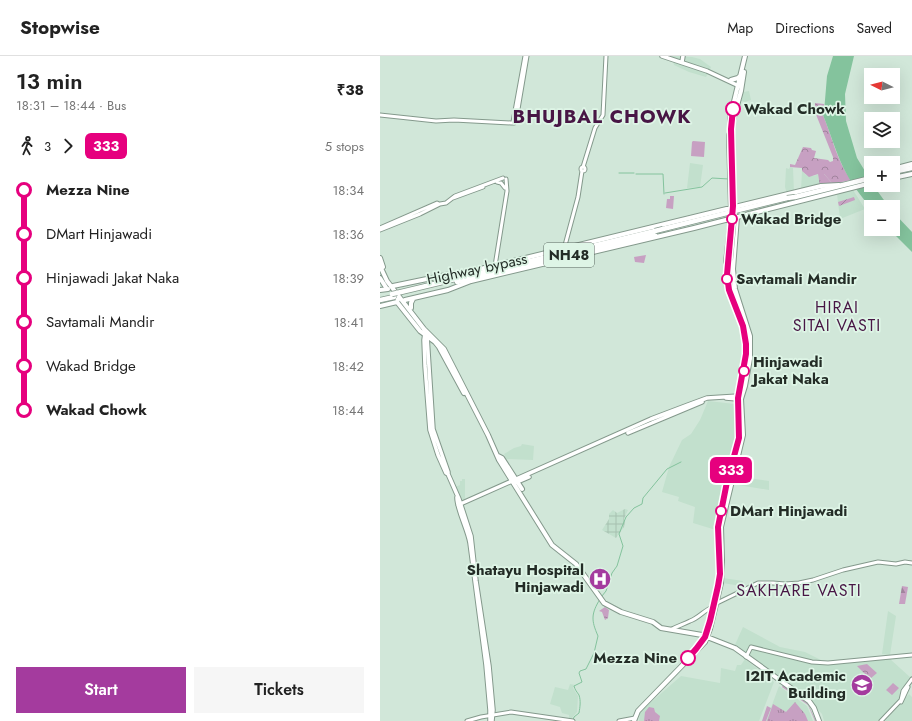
<!DOCTYPE html>
<meta charset="utf-8">
<style>
:root{--surface:#fff;--page:#f6f6f6;--text:#222;--muted:#767676;--line:#e0e0e0;--accent:#a43b9e}
body{margin:0;font-family:Jost,sans-serif;background:var(--page);color:var(--text);height:100vh;display:flex;flex-direction:column;font-size:15px;white-space:nowrap}
*{box-sizing:border-box;margin:0}
p{font-size:13px;color:var(--muted)}
.icon{flex:none;width:22px;height:22px;fill:none;stroke:currentColor;stroke-width:2;stroke-linecap:round;stroke-linejoin:round}
.map{position:relative;flex:1;overflow:hidden}
.sheet{display:flex;flex-direction:column;background:var(--surface);width:380px}
.sheet>*{flex:none}
.badge{padding:0 8px;border-radius:6px;font-size:14px;line-height:26px}
.needle{width:26px;rotate:276deg}
.controls{position:absolute;left:484px;top:12px;display:grid;gap:8px}
.controls a{display:grid;place-items:center;width:36px;height:36px;border-radius:0px;background:var(--surface);box-shadow:0 4px 16px #0002;font-size:20px}
.map>.badge{position:absolute;translate:-50% -50%;box-shadow:0 0 0 2px #fff}
.legs{display:flex;align-items:center;gap:6px;height:44px;padding:0 16px;font-size:13px}
.legs p{margin-inline-start:auto}
.overview{display:flex;align-items:center;justify-content:space-between;height:68px;padding:0 16px}
h1{font-size:22px;font-weight:600;line-height:30px}
.primary-button{display:flex;gap:8px;margin-top:auto;padding:8px 16px}
.primary-button a{flex:1;height:46px;border-radius:0px;background:var(--accent);color:#fff;font-size:16px;font-weight:600;line-height:46px;text-align:center}
.primary-button a+a{background:var(--page);color:var(--text)}
ul{padding:0 16px;list-style:none}
li{display:flex;align-items:center;gap:14px;height:44px;font-size:15px}
li i{display:grid;place-items:center;width:6px;height:100%;margin:0 5px;background:currentColor}
li i::after{content:'';width:10px;height:10px;margin:-5px;border:3px solid;border-radius:50%;background:var(--surface)}
li p{margin-inline-start:auto}
li:first-child i{background:linear-gradient(#0000 50%,currentColor 0)}
li:last-child i{background:linear-gradient(currentColor 50%,#0000 0)}
header{display:flex;align-items:center;gap:24px;box-sizing:border-box;height:56px;padding:0 20px;background:var(--surface);border-bottom:1px solid var(--line)}
header strong{font-size:19px}
nav{display:flex;gap:22px;margin-inline-start:auto;font-size:14px}
main{display:flex;flex:1;min-height:0}
.map>svg:first-child{display:block}
.built{fill:#c2e0cd}
.industrial{fill:url(#industrial-grid)}
.grass{fill:url(#grass-tufts)}
.forest{fill:url(#forest-firs)}
.park{fill:url(#park-crowns)}
.garden{fill:url(#garden-furrows)}
.pitch{fill:#c7a0c2}
.water{fill:#84c39d}
.lines{fill:none;stroke-linecap:round;stroke-linejoin:round}
.stream{stroke:#84c39d;stroke-width:1}
.tertiary-casing{stroke:#84998c;stroke-width:5}
.secondary-casing{stroke:#84998c;stroke-width:5.5}
.primary-casing{stroke:#84998c;stroke-width:6}
.trunk-casing{stroke:#84998c;stroke-width:6}
.tertiary{stroke:#fff;stroke-width:3}
.secondary{stroke:#fff;stroke-width:3.5}
.primary{stroke:#fff;stroke-width:4}
.trunk{stroke:#fff;stroke-width:4.5}
.primary-bridge-casing{stroke:#84998c;stroke-width:6;stroke-linecap:butt}
.trunk-bridge-casing{stroke:#84998c;stroke-width:6;stroke-linecap:butt}
.primary-bridge{stroke:#fff;stroke-width:4}
.trunk-bridge{stroke:#fff;stroke-width:4.5}
.line-1-casing{stroke:#fff;stroke-width:9}
.line-1{stroke:#e6007e;stroke-width:6}
.stop-1-dot{fill:#fff;stroke:#e6007e;stroke-width:2}
.labels{text-anchor:middle;dominant-baseline:central;stroke-width:3.5;stroke-linejoin:round;paint-order:stroke}
.shield{fill:#def5e6;stroke:#5b6860;stroke-width:1}
.shield-label{font-size:14px;font-weight:bold;fill:#232c26}
.stop-label{font-size:15px;font-weight:bold;fill:#232c26;stroke:#def5e6;text-anchor:start}
.street-label{font-size:15px;fill:#232c26;stroke:#def5e6}
.poi-label{font-size:15px;font-weight:bold;fill:#232c26;stroke:#def5e6;text-anchor:end}
.neighbourhood-label{font-size:16px;letter-spacing:1px;fill:#481645;stroke:#def5e6}
.district-label{font-size:19px;font-weight:bold;letter-spacing:1px;fill:#481645;stroke:#def5e6}
</style>
<header>
<strong>Stopwise</strong>
<nav><a>Map</a><a>Directions</a><a>Saved</a></nav>
</header>
<main>
<section class="sheet">
<div class="overview"><div><h1>13 min</h1><p>18:31 – 18:44 · Bus</p></div><b>₹38</b></div>
<div class="legs"><svg class="icon" aria-label="walk" viewBox="0 0 24 24"><circle cx="13" cy="4" r="2"/><path d="M13 8l-2 6 4 7M11 14l-3 7M7 12l3-4h3l4 4"/></svg>3<svg class="icon" aria-label="forward" viewBox="0 0 24 24"><path d="M9 5l7 7-7 7"/></svg><b class="badge" style="background:#e6007e;color:#fff">333</b><p>5 stops</p></div>
<ul>
<li><i style="color:#e6007e"></i><b>Mezza Nine</b><p>18:34</p></li>
<li><i style="color:#e6007e"></i><span>DMart Hinjawadi</span><p>18:36</p></li>
<li><i style="color:#e6007e"></i><span>Hinjawadi Jakat Naka</span><p>18:39</p></li>
<li><i style="color:#e6007e"></i><span>Savtamali Mandir</span><p>18:41</p></li>
<li><i style="color:#e6007e"></i><span>Wakad Bridge</span><p>18:42</p></li>
<li><i style="color:#e6007e"></i><b>Wakad Chowk</b><p>18:44</p></li>
</ul>
<div class="primary-button"><a>Start</a><a>Tickets</a></div>
</section>
<div class="map">
<svg width="532" height="665" viewBox="0 0 532 665">
<defs>
<pattern id="industrial-grid" width="8" height="8" patternUnits="userSpaceOnUse"><rect width="8" height="8" fill="#c2e0cd"/><path d="M0 4h8M4 0v8" fill="none" stroke="#a6c0b0"/></pattern>
<pattern id="grass-tufts" width="24" height="20" patternUnits="userSpaceOnUse"><rect width="24" height="20" fill="#c7a0c2"/><path d="M3 7l-1-3M5 7V3M7 7l1-3M15 17l-1-3M17 17v-4M19 17l1-3" fill="none" stroke="#a1839d"/></pattern>
<pattern id="forest-firs" width="22" height="20" patternUnits="userSpaceOnUse"><rect width="22" height="20" fill="#c7a0c2"/><path d="M5 1l3.5 6h-7zM16 11l3.5 6h-7z" fill="#a1839d"/></pattern>
<pattern id="park-crowns" width="20" height="18" patternUnits="userSpaceOnUse"><rect width="20" height="18" fill="#c7a0c2"/><path d="M2 6a3 3 0 1 1 6 0M12 15a3 3 0 1 1 6 0" fill="none" stroke="#a1839d"/></pattern>
<pattern id="garden-furrows" width="10" height="10" patternUnits="userSpaceOnUse"><rect width="10" height="10" fill="#c7a0c2"/><path d="M-1 1l2-2M0 10L10 0M9 11l2-2" fill="none" stroke="#a1839d"/></pattern>
</defs>
<rect width="100%" height="100%" fill="#d1e7d9"/>
<path class="built" d="M292,0l20,1 8,2 11,8 -5,10 -17,-5 -15,-7z
M369,35l2,9 -6,2 -4,-1 2,-9z
M310,107l13,2 -3,22 -13,1z
M410,111l3,1 1,24 -7,2 -2,-7 1,-19 3,1z
M422,115l4,4 8,1 4,-2 2,12 -19,4z
M473,134l12,19 -25,10 -3,-25z
M328,345l27,3 3,32 -13,47 -9,47 -23,-7 2,-16 -17,-6 1,-4 -17,-5 7,-25 13,-27 9,-6 9,-14z
M142,388l12,2 -1,14 -27,-1 -2,-5 10,-6 7,-2z
M354,420l35,5v9l-37,-6z
M82,423h3v21l-4,1 -6,-14 5,-2v-4h2z
M343,522l20,3 -1,5 -20,-3z
M508,555l8,5 -6,39 -8,-1z
M363,571l37,20 25,5 20,10 65,-3 21,19 -11,12 -1,8 -20,23h-55l-2,-7 -14,-15 -60,-45 -14,-7z
M365,603l29,23 -15,39h-120l1,-9 41,-36 39,7 1,-15 14,3 2,-6h4z
M190,628l5,1 -2,3 5,8 -1,16 -5,6h-3v-3l-7,-2 -2,-6 -10,-3 5,-17 13,3z
M399,630l28,20 6,15h-47z
M529,638l3,3v24h-27z"/>
<path class="industrial" d="M245,453l3,1 -4,9 1,3 -1,5 -8,11 -14,-8 7,-11v-5l4,-4 4,3z"/>
<path class="grass" d="M438,118h6l9,10 -13,2z
M266,199l-2,8 -9,-1 -1,-5z
M403,629l25,19 8,17h-1l-7,-16 -26,-18z
M415,646l10,12 3,7h-41l6,-17 13,8z
M269,651l5,1 1,4 5,4 -1,5h-15l1,-9z"/>
<path class="forest" d="M522,530l6,1 -3,17h-6z"/>
<path class="park" d="M435,47l9,1v8l-1,3c9,22 14,46 28,65l-18,4 -9,-10h-6l-9,3 -7,-6v-3l-12,-1v-3l5,1 8,-18 8,1 1,2 4,1 -2,7 14,2 2,2 3,-1v-4l-18,-45z
M225,551l4,3 -1,8 -3,2 -3,-8 -3,-1z
M487,608l10,9 -7,6 -13,-13z"/>
<path class="garden" d="M474,141l1,3 -16,6 -1,-4z"/>
<path class="pitch" d="M313,85l12,1 -1,15 -13,-1 1,-14z
M290,140h4l-1,13 -7,-1 1,-9h3z
M513,627l6,5 -7,7 -6,-5z
M387,650l4,2 -5,13h-4z"/>
<path class="water" d="M453,0h21l-9,38 1,27 11,37 14,23v4h2l16,22h-18v1c-10,-12 -21,-26 -28,-41 -8,-17 -13,-35 -20,-52l1,-3 3,-36z
M513,156l19,20v20l-23,-23h4z"/>
<g class="lines">
<path class="stream" d="M239,117h15
M256,118h27l1,20
M285,137l37,-6 10,-9 17,1
M222,540l4,-5 6,-18 5,-7 6,-20 -4,-12 7,-17 8,-9 8,-4 1,-6 24,-29 14,-7
M193,664l1,-3 5,-4c1,-6 2,-12 0,-18 -2,-3 -4,-5 -5,-9l8,-4 -3,-9 1,-2 6,-2 8,-16 4,-17c-7,-16 -7,-22 2,-37"/>
<g class="tertiary-casing">
<path id="tertiary" d="M0,59l56,6 18,-1 57,3
M133,66l12,-66
M131,67h3l3,-8 10,-59
M201 113a2 2 0 1 1 4 0a2 2 0 1 1-4 0Z
M203,111l12,-39 8,-13 3,-59
M117,126l4,1 4,5
M73,142l30,-11
M0,172l57,-25 2,1
M0,174l40,-16 20,-10 6,-1 9,-7 48,-18
M184,193l14,-52 4,-26
M115,210l12,-75 -1,-12
M334,546l3,1 41,-20h15l12,1 14,-1 14,-3 30,-10 35,-8 18,2 9,-2 7,1
M292,573c6,-3 12,-5 18,-8 9,-3 14,-11 23,-14
M366,601l5,-10 61,15 16,1 84,-8
M521,646l7,-15
M87,665l14,-4 30,-5 62,9
M239,665l16,-3
M501,665l20,-21 2,-9 9,-12"/>
</g>
<g class="secondary-casing">
<path id="secondary" d="M282,0l45,15 32,15
M302,6l1,-6
M45,277l-1,7 1,26 5,64 8,25 8,18 2,1
M47,280l6,93 15,43v2l11,25 12,37 5,45 13,85 4,44 -1,11
M346,342l12,1
M248,377l74,-31
M135,427l14,-6
M77,441c-1,10 11,33 13,46l16,122 4,45v11
M78,449l193,-86 37,-14 19,-7 32,-2"/>
</g>
<g class="primary-casing">
<path id="primary" d="M351,24l7,-2 2,-2
M352,68l9,-33 3,-19
M349,79l2,74
M351,80l-1,-17 2,-9 13,-54
M513,113l19,-5
M513,122l19,-4
M0,202l3,9
M348,204c-4,33 14,52 18,83 3,20 -7,40 -8,60
M346,206l5,-43
M0,210l7,15 37,48 20,20 44,86 11,25 53,85 24,19 28,39 17,9 32,10 8,6 41,7 33,13 74,53 5,7 5,13
M0,222l7,11
M13,230l58,-12 21,-3 349,-85 18,-1
M0,234l8,-1
M18,243l-1,3 23,29 15,11 4,5 25,46
M25,244l43,-10 23,-9 223,-53 177,-45
M0,250l17,-4
M31,252v-5l2,-4
M118,400l4,2 20,31
M341,457l6,-31 12,-44 -1,-24
M254,665l4,-10 67,-69 5,-13 11,-46 1,-23 -1,-33 22,-92 -2,-36 4,-13 5,-27v-23l-15,-47 -2,-20 4,-52"/>
</g>
<g class="trunk-casing">
<path id="trunk" d="M513,116l19,-4
M415,141l76,-19
M283,173l124,-31
M77,226l198,-48
M17,237l258,-62
M0,244l14,-3"/>
</g>
<use href="#tertiary" class="tertiary"/>
<use href="#secondary" class="secondary"/>
<use href="#primary" class="primary"/>
<use href="#trunk" class="trunk"/>
<g class="primary-bridge-casing">
<path id="primary-bridge" d="M350,204l4,-44 -2,-83"/>
</g>
<g class="trunk-bridge-casing">
<path id="trunk-bridge" d="M407,142l8,-1
M275,175l8,-2
M12,238l5,-1"/>
</g>
<use href="#primary-bridge" class="primary-bridge"/>
<use href="#trunk-bridge" class="trunk-bridge"/>
</g>
<g class="lines">
<g class="line-1-casing">
<path id="line-1" d="M308,602l8,-9 9,-12 5,-16 8,-35 2,-12 -2,-47 9,-45 12,-44 -1,-40 8,-44v-10l-3,-18 -14,-36 -2,-15 6,-69 -2,-77 2,-20"/>
</g>
<use href="#line-1" class="line-1"/>
</g>
<defs>
<g id="hospital-disc" transform="scale(1.15)"><circle r="9.5" fill="#a43b9e" stroke="#def5e6"/><path d="M-5-5h3v3.5h4V-5h3V5h-3V1.5h-4V5h-3Z" fill="#fff"/></g>
<g id="university-disc" transform="scale(1.15)"><circle r="9.5" fill="#a43b9e" stroke="#def5e6"/><path d="M0-5L7-2L0 1L-7-2ZM-4 1L0 2.5L4 1V4Q0 6-4 4Z" fill="#fff"/></g>
</defs>
<g fill-rule="evenodd">
<use href="#hospital-disc" x="220" y="523"/>
<use href="#university-disc" x="482" y="629"/>
</g>
<g class="stop-1-dot">
<circle cx="353" cy="53" r="7"/>
<circle cx="352" cy="163" r="5"/>
<circle cx="347" cy="223" r="5"/>
<circle cx="364" cy="315" r="5"/>
<circle cx="341" cy="455" r="5"/>
<circle cx="308" cy="602" r="7"/>
</g>
<g class="labels">
<rect class="shield" x="164" y="187" width="50" height="24" rx="3"/>
<g class="shield-label">
<text x="189" y="199">NH48</text>
</g>
<g class="stop-label">
<text x="364" y="53">Wakad Chowk</text>
<text x="361" y="163">Wakad Bridge</text>
<text x="356" y="223">Savtamali Mandir</text>
<text x="373" y="306">Hinjawadi<tspan x="373" dy="17">Jakat Naka</tspan></text>
<text x="350" y="455">DMart Hinjawadi</text>
<text x="297" y="602" text-anchor="end">Mezza Nine</text>
</g>
<g class="street-label">
<text transform="translate(97 213) rotate(-12)">Highway bypass</text>
</g>
<g class="poi-label">
<text x="204" y="514">Shatayu Hospital<tspan x="204" dy="17">Hinjawadi</tspan></text>
<text x="466" y="620">I2IT Academic<tspan x="466" dy="17">Building</tspan></text>
</g>
<g class="neighbourhood-label">
<text x="457" y="251">HIRAI<tspan x="457" dy="18">SITAI VASTI</tspan></text>
<text x="419" y="534">SAKHARE VASTI</text>
</g>
<g class="district-label">
<text x="222" y="60">BHUJBAL CHOWK</text>
</g>
</g>
</svg>
<div class="controls">
<a><svg class="needle" viewBox="-14 -14 28 28"><path d="M0-13l5 13h-10z" fill="#e53935"/><path d="M0 13l5-13h-10z" fill="#767676"/></svg></a>
<a><svg class="icon" aria-label="layers" viewBox="0 0 24 24"><path d="M12 4l9 5-9 5-9-5zM3 14l9 5 9-5"/></svg></a>
<a>+</a>
<a>−</a>
</div>
<b class="badge" style="left:351px;top:414px;background:#e6007e;color:#fff">333</b>
</div>
</main>
